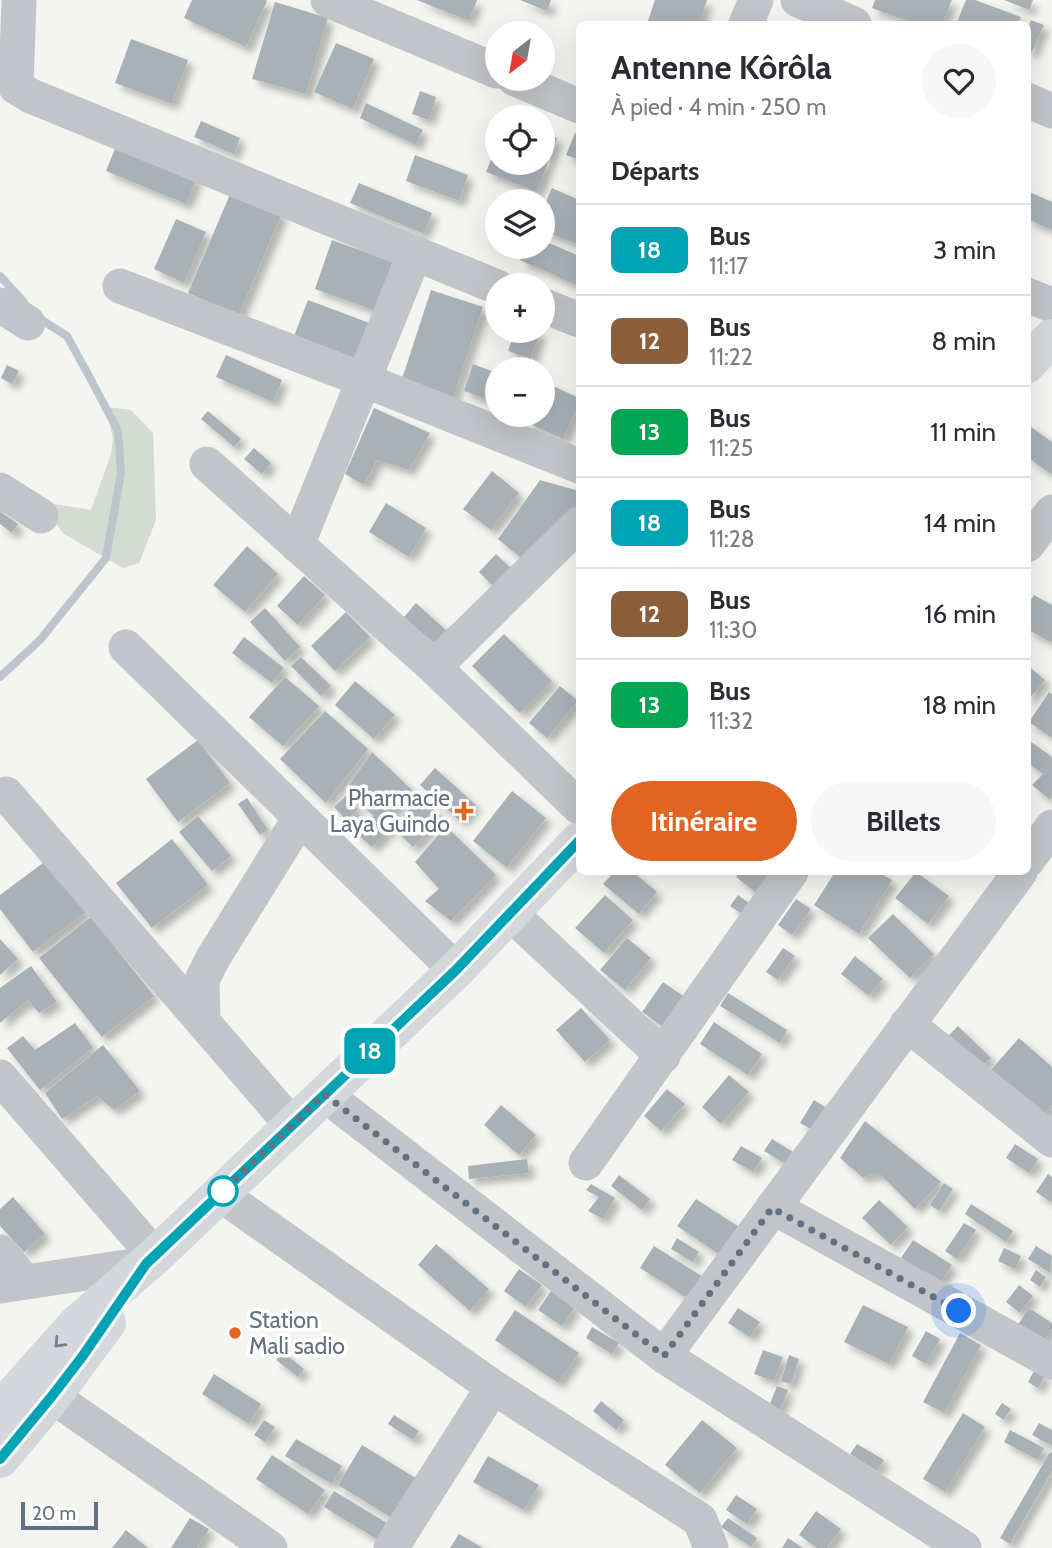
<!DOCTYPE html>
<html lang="fr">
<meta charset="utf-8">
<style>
:root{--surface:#fff;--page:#f7f7f7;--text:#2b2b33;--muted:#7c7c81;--line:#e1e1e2;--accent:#e26423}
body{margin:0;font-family:Cabin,sans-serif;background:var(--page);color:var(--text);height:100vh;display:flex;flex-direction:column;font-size:26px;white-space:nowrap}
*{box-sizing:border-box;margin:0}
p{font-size:23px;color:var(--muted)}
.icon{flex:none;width:38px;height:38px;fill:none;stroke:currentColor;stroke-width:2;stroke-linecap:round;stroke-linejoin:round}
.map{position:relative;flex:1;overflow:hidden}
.side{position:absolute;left:576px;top:21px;width:455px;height:854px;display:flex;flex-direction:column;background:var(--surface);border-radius:10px;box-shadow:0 7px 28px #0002}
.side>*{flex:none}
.badge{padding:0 14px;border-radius:10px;font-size:24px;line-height:46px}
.needle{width:46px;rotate:211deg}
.buttons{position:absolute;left:485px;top:21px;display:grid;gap:14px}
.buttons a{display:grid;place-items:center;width:70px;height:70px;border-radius:50%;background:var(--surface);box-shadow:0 7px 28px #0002;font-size:35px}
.scale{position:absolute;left:21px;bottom:18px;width:77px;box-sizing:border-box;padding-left:7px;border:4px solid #637181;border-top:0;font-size:19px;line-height:24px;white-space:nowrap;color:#637181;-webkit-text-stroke:5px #fff;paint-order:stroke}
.you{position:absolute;width:35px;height:35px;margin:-18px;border:5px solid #fff;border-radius:50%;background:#1a73e8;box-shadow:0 0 0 10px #1a73e833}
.map>.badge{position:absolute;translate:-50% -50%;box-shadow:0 0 0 4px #fff}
h2{padding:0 35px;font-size:26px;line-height:63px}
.round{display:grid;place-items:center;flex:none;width:74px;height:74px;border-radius:37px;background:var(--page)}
.head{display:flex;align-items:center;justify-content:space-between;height:119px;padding:0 35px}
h1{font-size:33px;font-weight:800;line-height:52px}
.cta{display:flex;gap:14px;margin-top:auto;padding:14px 35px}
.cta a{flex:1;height:80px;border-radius:42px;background:var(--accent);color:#fff;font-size:28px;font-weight:800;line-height:80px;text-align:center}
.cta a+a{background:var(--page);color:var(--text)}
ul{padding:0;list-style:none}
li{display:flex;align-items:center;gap:21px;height:91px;padding:0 35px;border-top:2px solid var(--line)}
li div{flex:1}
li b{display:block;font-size:26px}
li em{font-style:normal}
li .badge{min-width:77px;font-weight:700;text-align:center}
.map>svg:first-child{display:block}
.green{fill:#d4dbd2}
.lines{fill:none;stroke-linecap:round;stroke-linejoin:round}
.stream{stroke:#bbc5cb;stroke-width:8}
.building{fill:#aab1b6;filter:url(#shadow)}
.minor{stroke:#c1c4c8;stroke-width:35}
.major{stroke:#d4d8dc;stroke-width:38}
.oneway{stroke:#74808f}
.line-casing{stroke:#fff;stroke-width:16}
.line{stroke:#00a3b4;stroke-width:10}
.walk{stroke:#637181;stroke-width:7;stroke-dasharray:0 12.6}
.poi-dot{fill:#e26423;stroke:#fff;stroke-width:2.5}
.stop-dot{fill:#fff;stroke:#00a3b4;stroke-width:3.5}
.labels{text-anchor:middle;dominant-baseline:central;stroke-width:7;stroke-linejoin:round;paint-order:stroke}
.poi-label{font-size:23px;fill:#637181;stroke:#fff;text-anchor:end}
</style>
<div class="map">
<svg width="1052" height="1548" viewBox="0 0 1052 1548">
<defs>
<filter id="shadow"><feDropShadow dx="6" dy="6" stdDeviation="3.5" flood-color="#0004"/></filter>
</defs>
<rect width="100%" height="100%" fill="#f4f5f0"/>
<path class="green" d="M106,407l25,3 22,23 3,87 -17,43 -16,5 -59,-34 -12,-16 2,-14 37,6 20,-56 2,-15z"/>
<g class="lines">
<path class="stream" d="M0,276l24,26
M0,677l40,-37 66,-82 15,-86 -3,-41 -29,-55 -22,-40 -30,-19"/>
</g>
<path class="building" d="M192,0h73l2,1 -21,46 -62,-29z
M417,0h60l-8,21z
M520,0h31l-4,11z
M655,0h52l-8,24h-40l-11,-3z
M875,0h77l-10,24h-26l-44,-16z
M966,0h9l46,17 -3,7h-62z
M1004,0h29l-4,10z
M275,2l53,16 -22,76 -54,-15z
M1031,20l13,5 -13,29 -4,-2v-22z
M131,39l57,21 -16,44 -57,-21z
M336,43l38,16 -21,50 -39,-17z
M420,91l16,6 -7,23 -17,-6z
M366,103l57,27 -7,15 -56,-27z
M201,121l39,17 -6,16 -40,-17z
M542,132l15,6 -20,54 -51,-20 11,-28v19h45z
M575,133l4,2v25l-13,-5z
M117,144l80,34 -11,26 -80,-33z
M415,155l53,20 -9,26 -53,-20z
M359,183l73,30 -8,21 -74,-31z
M552,188l27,12v45l-37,-15v-20z
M1027,191l25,11v28l-25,-11z
M231,192l51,21 -43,102 -51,-22z
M176,219l30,13 -22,51 -30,-14z
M332,240l61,22 -17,49 -61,-22z
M542,240l37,16v30l-59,-26 6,-13h16z
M431,290l52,17 -30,92 -52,-17z
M308,300l64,24 -14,36 -64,-24z
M515,331h25l-9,28 -23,-8z
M226,355l56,25 -9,22 -57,-25z
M473,364l21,8 -9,27 -21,-8z
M7,365l12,6 -7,13 -11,-6z
M544,382l35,16v7l-16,34 -37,-17 3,-7h13z
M374,408l56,25 -21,37 -32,-10 -13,25 -19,-11z
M208,411l33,28 -7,8 -33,-28z
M1027,424l25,18v33l-25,-18z
M254,448l17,15 -9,11 -18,-15z
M492,471l27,22 -28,37 -28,-21z
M540,480l39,11v28l-51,45 -30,-25z
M386,503l40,25 -17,29 -40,-25z
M0,511l18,13 -6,9 -12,-9z
M247,546l31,28 -33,38 -32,-27z
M496,554l22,21 -18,18 -21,-21z
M304,576l21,19 -27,30 -21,-19z
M1034,595l18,10v38l-25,-14v-23z
M416,603l32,29 -12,13 -32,-28z
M265,608l35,39 -15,14 -35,-39z
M346,612l24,25 -35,34 -24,-25z
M504,634l48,47 -32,32 -48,-47z
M244,637l40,31 -12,15 -40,-30z
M301,657l30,29 -10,10 -30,-30z
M1031,668l14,12 -18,21v-29z
M285,677l34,29 -36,40 -34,-29z
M355,681l40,34 -21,24 -39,-34z
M560,686l18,15 -31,37 -18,-15z
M1049,692l3,2v44l-23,-16z
M325,711l43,38 -42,54 -46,-44z
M1027,739l25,18v39l-2,4 -18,-15 11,-11 -16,-12z
M198,740l32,43 -52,39 -32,-43z
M372,752l40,38 -24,28 1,12 -17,17 -18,-15 20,-16 -28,-26z
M435,768l41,37 -15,17 -41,-37z
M512,791l34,27 -39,50 -34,-27z
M346,796l12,13 -12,11 -12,-13z
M421,797l21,20 -29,30 -21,-20z
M247,798l21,32 -8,5 -22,-31z
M198,816l33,40 -19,15 -33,-39z
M446,826l50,49 -45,46 -26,-20 14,-12 -24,-27z
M172,839l36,46 -56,43 -36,-45z
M47,860l39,52 -53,40 -33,-43v-14z
M614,872h19l24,20 -18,22 -36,-30z
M740,872h32l-17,20 -19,-15z
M835,872h43l14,8 -33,54 -45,-29z
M916,872l33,24 -21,28 -33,-26z
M605,895l28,25 -29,33 -29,-25z
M738,895l11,8 -7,11 -12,-8z
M796,899l15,10 -19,26 -14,-10z
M893,914l41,40 -24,24 -42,-40z
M91,917l63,79 -52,41 -63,-79z
M627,938l24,20 -26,32 -25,-20z
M0,939l18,20 -18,16z
M783,948l12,8 -17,24 -12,-8z
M855,956l28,23 -14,17 -28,-22z
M31,966l26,36 -18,11 -11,-13 -28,23v-35z
M663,982l20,14 -21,30 -20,-14z
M728,993l59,37 -7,13 -60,-37z
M581,1008l29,32 -25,22 -29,-32z
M714,1022l48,32 -14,21 -48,-31z
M75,1023l18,25 -53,42 -33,-42 16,-12 12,14z
M958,1026l33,32 -10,9 -32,-32z
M1019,1038l33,29v38l-10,12 -52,-46z
M103,1045l37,46 -26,19 -17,-14 -35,23 -17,-26z
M729,1075l20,17 -28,32 -19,-17z
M667,1089l18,15 -24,27 -17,-15z
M814,1100l14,9 -14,22 -14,-8z
M501,1105l35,30 -17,20 -35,-30z
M865,1121l76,61 -26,27 -34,-34 -11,-1 -7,4 -23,-20z
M772,1139l21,13 -7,12 -22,-13z
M1015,1144l23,15 -9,14 -23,-15z
M741,1146l21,12 -9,14 -21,-12z
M527,1159l2,14 -60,6 -1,-13z
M1048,1174l4,3v26l-16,-11z
M619,1175l31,24 -8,11 -31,-24z
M944,1183l9,6 -14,22 -9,-6z
M591,1184l24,14 -12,21 -15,-8 11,-14 -13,-7z
M13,1197l32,37 -21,18 -24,-26v-17z
M696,1199l43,28 -19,28 -43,-29z
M879,1200l29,27 -17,18 -29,-27z
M971,1204l42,27 -7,11 -41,-28z
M964,1223l12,7 -19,29 -12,-8z
M677,1238l22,14 -6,10 -22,-13z
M913,1240l39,25 -12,18 -39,-25z
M436,1244l53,45 -19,22 -52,-46z
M654,1246l49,31 -14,22 -49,-31z
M1036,1246l16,10 -2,17 -22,-14z
M1004,1248l17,8 -6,13 -17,-8z
M519,1269l23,16 -16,22 -22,-16z
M1036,1270l10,7 -6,10 -10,-7z
M1019,1285l14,11 -13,17 -14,-11z
M551,1291l24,16 -13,19 -24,-16z
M863,1305l45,22 -19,37 -45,-22z
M738,1308l22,14 -10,15 -22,-14z
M1029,1308l23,15v6l-10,15 -25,-18z
M515,1310l64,43 -21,30 -63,-43z
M592,1327l27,16 -7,11 -26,-16z
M926,1331l14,8 -14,25 -14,-8z
M960,1333l21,12 -37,68 -21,-11z
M763,1350l20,7 -9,24 -20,-7z
M283,1352l21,17 -6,8 -22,-17z
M789,1355l10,4 -8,25 -10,-3z
M1035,1369l10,6 -7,13 -10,-6z
M214,1374l47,30 -12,20 -47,-30z
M777,1386l11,4 -8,21 -11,-5z
M601,1401l23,19 -8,10 -23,-19z
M1002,1403l9,6 -7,11 -9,-6z
M963,1413l22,14 -40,65 -22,-13z
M394,1415l25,16 -6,9 -25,-16z
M264,1420l11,7 -10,15 -11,-7z
M702,1420l35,28 -37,45 -35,-28z
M1039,1423l13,7v16l-20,-11z
M1010,1430l34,18 -6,12 -34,-18z
M296,1439l46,27 -10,18 -47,-28z
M857,1444l27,16 -7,11 -27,-17z
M362,1445l60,37 -25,39 -59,-36z
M1050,1452l2,1v18l-42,73 -10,-6z
M272,1455l53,35 -17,24 -52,-35z
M488,1456l51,29 -15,25 -51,-28z
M334,1491l56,34 -10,16 -56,-34z
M736,1495l21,14 -10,15 -21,-14z
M816,1511l25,18 -14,19h-10l-18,-13z
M190,1518l19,11 -12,19h-26z
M728,1518l29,20 -6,9 -30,-20z
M126,1530l22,18h-36z
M459,1534l24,14h-33z
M788,1538l15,10h-21z"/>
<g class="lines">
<path class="minor" d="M19,0l-3,87 15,9 466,191
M328,0l169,71
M798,0l56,24
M746,24l10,-24
M515,79l64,27
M1027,100l25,11
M120,286l244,94 215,86
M1027,295l25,10
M0,305l28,18
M542,305l37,15
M207,464l227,203 145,140
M0,490l41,26
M297,545l118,-292
M1027,545l25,-33
M126,647l330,323
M434,667l145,-143
M6,794l286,331
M1027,861l25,-34
M510,913l153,143
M203,1021l-1,-41 11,-22 87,-140
M907,1024l145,116
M0,1077l155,179
M324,1094l340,262 300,192
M586,1163l205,-291
M220,1194l273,193 207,133 11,28
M773,1207l279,155
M0,1252l25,30
M0,1286l146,-22
M664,1356l356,-484
M29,1380l241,168
M391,1548l102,-161"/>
<path class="major" d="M1027,364l25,-26
M0,1410l77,-86 78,-68 301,-286 123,-129
M0,1459l52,-62 55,-74"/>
</g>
<defs><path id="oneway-chevron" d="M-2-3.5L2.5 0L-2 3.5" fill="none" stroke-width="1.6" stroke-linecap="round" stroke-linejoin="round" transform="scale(1.75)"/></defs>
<use class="oneway" href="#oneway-chevron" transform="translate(59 1343) rotate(133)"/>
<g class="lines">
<g class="line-casing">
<path id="line" d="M0,1459l52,-63 30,-39 64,-93 310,-294 123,-129"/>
</g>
<use href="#line" class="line"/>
<path class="walk" d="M223,1191l-3,3 104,-100 340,262 108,-148 187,103"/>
</g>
<g class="poi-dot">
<path d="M460.5 800.5h7v7h7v7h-7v7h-7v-7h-7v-7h7z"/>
<circle cx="235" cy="1333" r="7"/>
</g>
<circle class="stop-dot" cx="223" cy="1191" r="14"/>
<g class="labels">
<g class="poi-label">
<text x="450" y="798">Pharmacie<tspan x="450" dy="26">Laya Guindo</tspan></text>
<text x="249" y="1320" text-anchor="start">Station<tspan x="249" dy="26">Mali sadio</tspan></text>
</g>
</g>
</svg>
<div class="buttons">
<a><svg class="needle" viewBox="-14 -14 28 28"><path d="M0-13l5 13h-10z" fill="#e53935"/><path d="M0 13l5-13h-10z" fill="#7c7c81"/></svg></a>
<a><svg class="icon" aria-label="locate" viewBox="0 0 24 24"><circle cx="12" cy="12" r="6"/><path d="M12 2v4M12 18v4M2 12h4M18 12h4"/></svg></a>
<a><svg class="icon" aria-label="layers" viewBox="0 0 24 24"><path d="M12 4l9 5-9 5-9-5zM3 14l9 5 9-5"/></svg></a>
<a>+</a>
<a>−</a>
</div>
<div class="scale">20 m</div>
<div class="you" style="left:959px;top:1311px"></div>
<b class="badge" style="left:370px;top:1051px;background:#00a3b4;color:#fff">18</b>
<section class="side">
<div class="head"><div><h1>Antenne Kôrôla</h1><p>À pied · 4 min · 250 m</p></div><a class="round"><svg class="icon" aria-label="heart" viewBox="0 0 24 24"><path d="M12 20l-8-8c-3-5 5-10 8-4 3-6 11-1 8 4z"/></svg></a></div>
<h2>Départs</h2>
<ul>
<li><span class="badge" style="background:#00a3b4;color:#fff">18</span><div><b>Bus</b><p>11:17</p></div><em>3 min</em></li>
<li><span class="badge" style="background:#8b5e3c;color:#fff">12</span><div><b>Bus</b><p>11:22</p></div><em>8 min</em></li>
<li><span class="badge" style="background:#00a651;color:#fff">13</span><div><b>Bus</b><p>11:25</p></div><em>11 min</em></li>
<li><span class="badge" style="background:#00a3b4;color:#fff">18</span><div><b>Bus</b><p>11:28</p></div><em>14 min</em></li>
<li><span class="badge" style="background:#8b5e3c;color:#fff">12</span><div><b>Bus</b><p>11:30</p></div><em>16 min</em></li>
<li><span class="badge" style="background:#00a651;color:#fff">13</span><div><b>Bus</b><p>11:32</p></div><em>18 min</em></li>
</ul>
<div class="cta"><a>Itinéraire</a><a>Billets</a></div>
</section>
</div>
